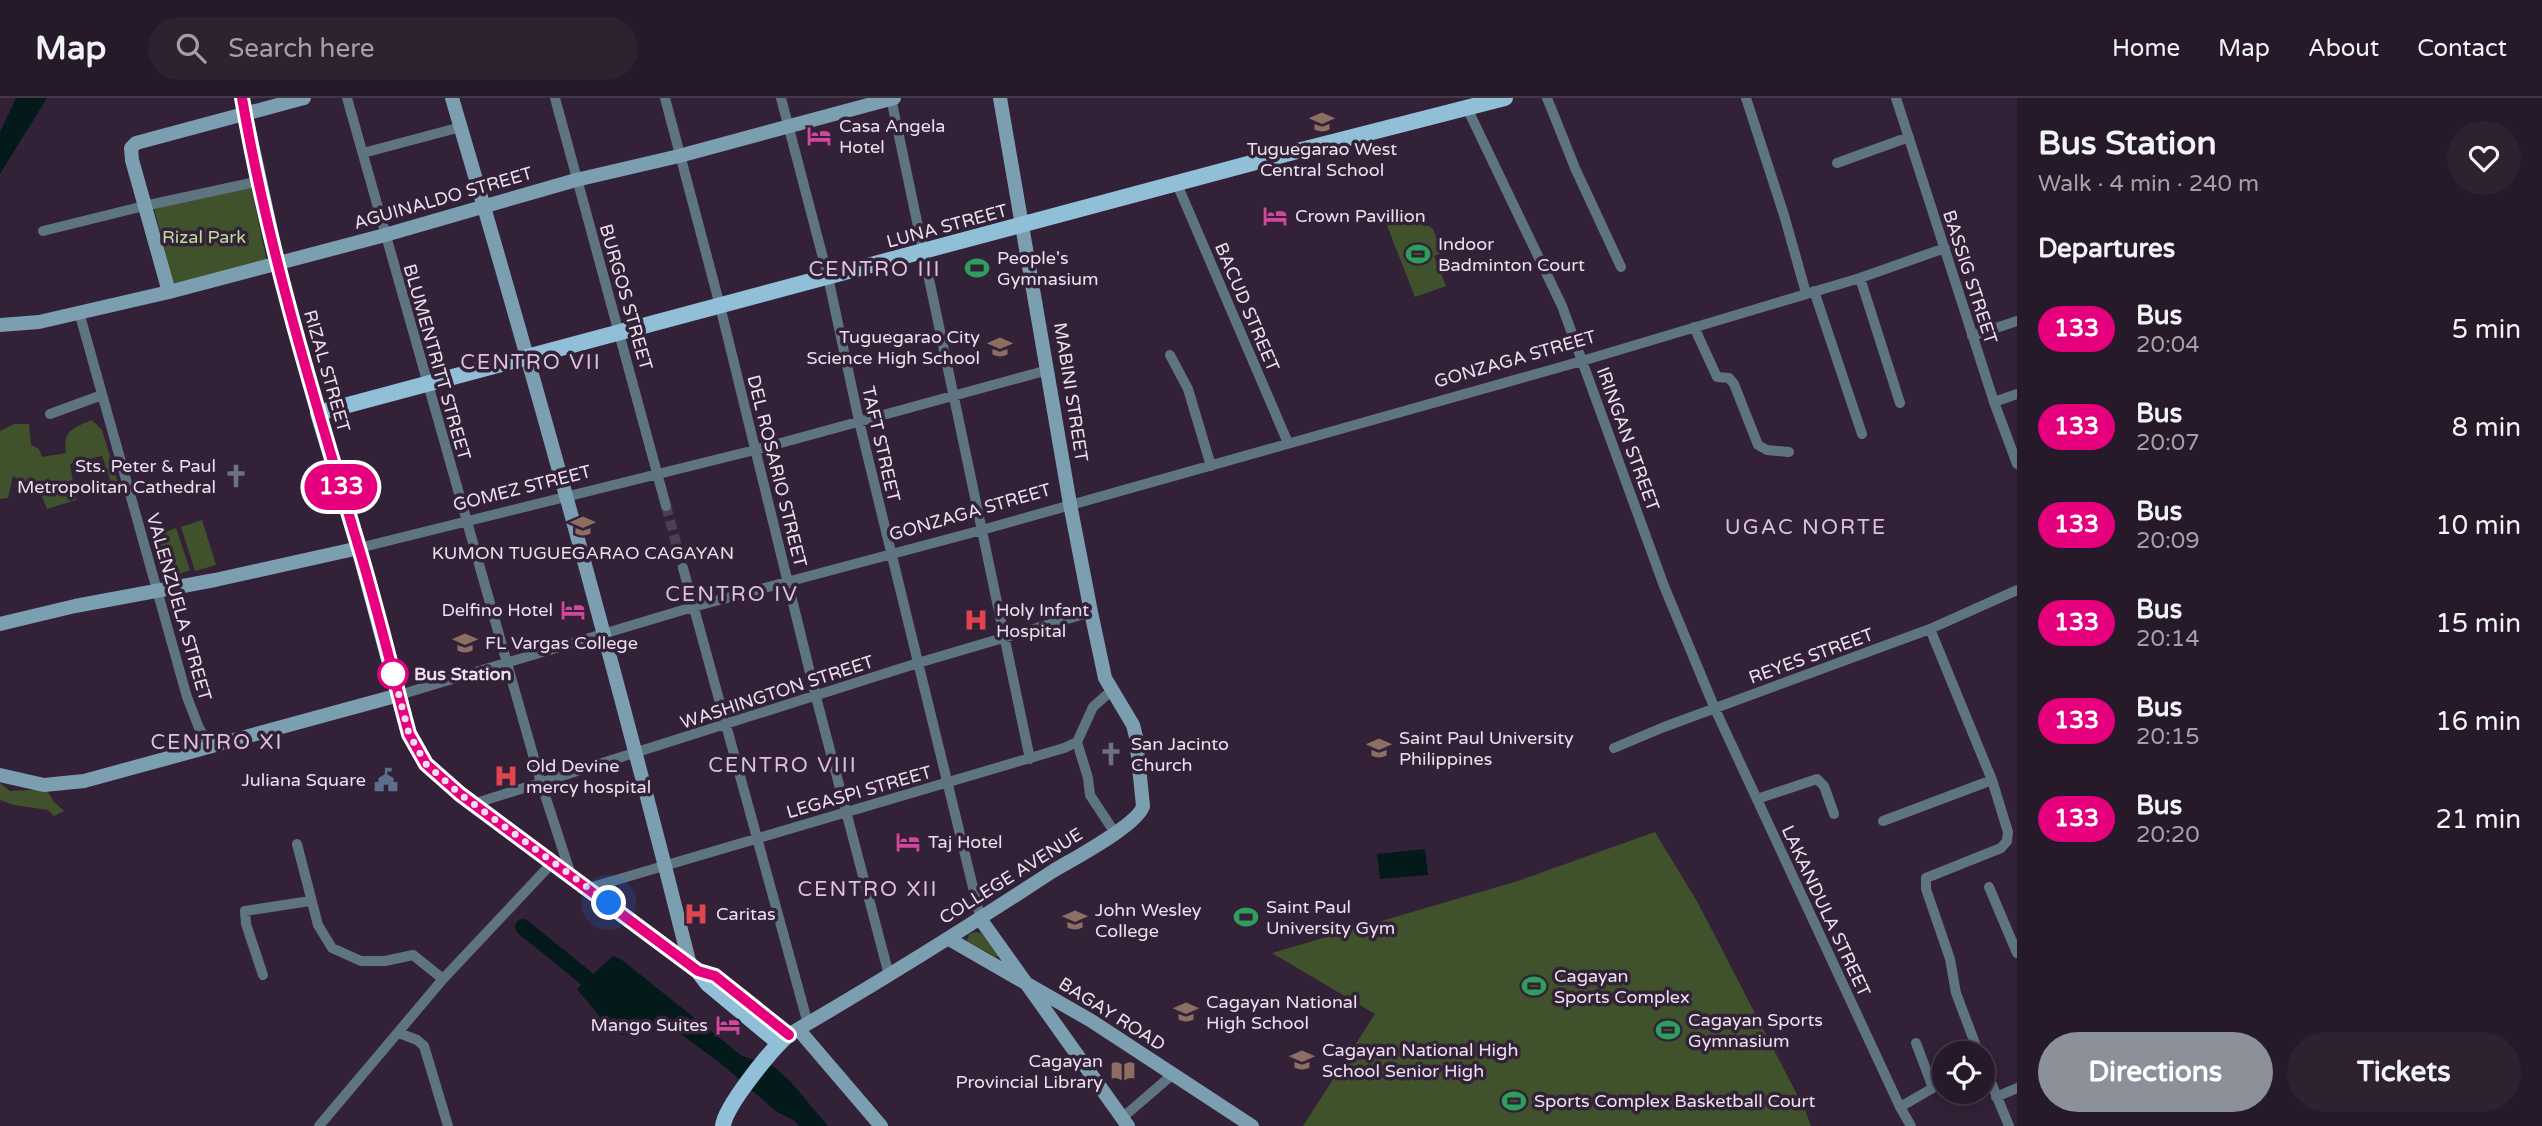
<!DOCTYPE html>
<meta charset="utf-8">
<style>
:root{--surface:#261929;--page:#2e2231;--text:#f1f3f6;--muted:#a4a0a8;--line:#423846;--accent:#8c9099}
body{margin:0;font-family:"Varela Round",sans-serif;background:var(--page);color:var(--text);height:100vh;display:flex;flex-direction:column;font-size:26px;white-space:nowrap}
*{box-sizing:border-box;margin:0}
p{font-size:23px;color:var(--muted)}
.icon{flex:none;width:38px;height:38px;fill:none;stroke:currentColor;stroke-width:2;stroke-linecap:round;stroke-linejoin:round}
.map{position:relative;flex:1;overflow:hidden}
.side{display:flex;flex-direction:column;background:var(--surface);width:525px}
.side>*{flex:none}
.badge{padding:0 14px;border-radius:23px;font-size:24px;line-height:46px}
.tools{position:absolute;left:1932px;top:943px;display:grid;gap:14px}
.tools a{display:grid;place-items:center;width:63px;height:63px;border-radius:50%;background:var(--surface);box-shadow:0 4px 18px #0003,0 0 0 2px var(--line);font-size:35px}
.you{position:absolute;width:35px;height:35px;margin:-18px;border:5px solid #fff;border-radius:50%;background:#1a73e8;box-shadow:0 0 0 10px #1a73e833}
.map>.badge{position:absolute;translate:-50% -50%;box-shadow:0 0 0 4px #fff}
h2{padding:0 21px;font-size:26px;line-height:63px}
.round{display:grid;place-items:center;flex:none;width:74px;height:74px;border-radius:37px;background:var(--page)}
.headline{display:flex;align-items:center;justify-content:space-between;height:119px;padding:0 21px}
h1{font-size:33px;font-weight:700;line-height:52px}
.action{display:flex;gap:14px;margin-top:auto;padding:14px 21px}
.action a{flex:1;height:80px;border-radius:42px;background:var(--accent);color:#fff;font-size:28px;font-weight:700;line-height:80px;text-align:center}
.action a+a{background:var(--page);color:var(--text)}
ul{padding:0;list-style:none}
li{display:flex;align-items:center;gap:21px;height:98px;padding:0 21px}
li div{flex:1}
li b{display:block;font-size:26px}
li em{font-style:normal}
li .badge{min-width:77px;font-weight:700;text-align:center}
header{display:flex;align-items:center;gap:42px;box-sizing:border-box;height:98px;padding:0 35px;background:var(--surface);border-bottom:2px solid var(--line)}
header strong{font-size:33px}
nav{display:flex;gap:38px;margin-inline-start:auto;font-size:24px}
.search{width:490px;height:63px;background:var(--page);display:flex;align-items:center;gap:18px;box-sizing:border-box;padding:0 24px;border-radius:38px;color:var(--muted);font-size:26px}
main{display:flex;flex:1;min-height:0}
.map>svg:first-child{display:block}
.green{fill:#40522c}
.water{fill:#041a1a}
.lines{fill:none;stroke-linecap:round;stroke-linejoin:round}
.river{stroke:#041a1a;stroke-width:16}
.street-tunnel{stroke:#4f3e53;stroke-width:10;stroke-dasharray:10 5;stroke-linecap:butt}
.street{stroke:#5e7480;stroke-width:10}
.secondary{stroke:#7b9eb1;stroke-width:14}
.primary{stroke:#91bfd7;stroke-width:16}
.line-casing{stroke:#fff;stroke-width:16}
.line{stroke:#e6007e;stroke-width:10}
.walk{stroke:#ece0ef;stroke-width:7;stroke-dasharray:0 12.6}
.stop-dot{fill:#fff;stroke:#e6007e;stroke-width:3.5}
.labels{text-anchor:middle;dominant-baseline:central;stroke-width:7;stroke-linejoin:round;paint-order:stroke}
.poi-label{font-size:18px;fill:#ece0ef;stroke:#332137;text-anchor:start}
.street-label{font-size:18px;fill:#ece0ef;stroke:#332137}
.park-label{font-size:18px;fill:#bcdf99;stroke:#332137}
.stop-label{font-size:18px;font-weight:bold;fill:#ece0ef;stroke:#332137;text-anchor:start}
.quarter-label{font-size:21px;letter-spacing:2px;fill:#dbc3e0;stroke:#332137}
</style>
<header>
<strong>Map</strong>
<div class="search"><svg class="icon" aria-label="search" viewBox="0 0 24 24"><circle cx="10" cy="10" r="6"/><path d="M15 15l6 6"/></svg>Search here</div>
<nav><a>Home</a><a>Map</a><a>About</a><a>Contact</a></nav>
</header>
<main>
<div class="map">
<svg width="2017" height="1028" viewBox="0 0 2017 1028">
<rect width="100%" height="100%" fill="#332137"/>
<path class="green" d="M251,89l16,74 -93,25 -20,-78z
M1417,113l6,15h6l4,3 9,24 -8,3 12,30 -31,11 -29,-74z
M92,322l10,10 17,56 -6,2 -11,-32 -32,8 6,36 -29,9 -6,-15 -28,-18 -5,22 -8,1v-68l14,-7h15l2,21 8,4 3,8 24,-4c-3,-23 7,-25 26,-33z
M202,422l14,45 -21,6 -14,-44z
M176,430l14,42 -19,7 -14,-42z
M0,685l10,8 36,-2 8,13 10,9 -10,5 -6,-6 -34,-5 -14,-5z
M1655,734l43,71 107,207 6,16h-508l72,-112 -103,-61 246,-72z
M975,834l6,1 17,23 -2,1 -29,-16 2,-7z"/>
<path class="water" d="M16,0h31l-47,76v-42z
M1425,751l3,26 -48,4 -3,-25z
M613,858l9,4 120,96 31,10 17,15 38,45h-29l-4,-5 -18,-9 -53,-46 -42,-31 -16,-4 -45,4 -8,-2 -36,-44z"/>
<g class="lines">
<path class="river" d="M523,829l80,65"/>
<path class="street-tunnel" d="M666,408l17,62"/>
<path class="street" d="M347,0l194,685 30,92
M555,0l111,408
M665,0l55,208 96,391 73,278
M781,0l47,179 31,144 122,499
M891,0l139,661
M1547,0l28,70 46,99
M1746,0l38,117 22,78
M1896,0l98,304 23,62
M1467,10l95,198 102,280 51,123 185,398 11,19
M363,55l98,-26
M1837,65l72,-26
M1177,86l111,259
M43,133l101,-25 116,-25
M1860,180l40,125
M1814,193l48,143
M79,214l108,385 12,31 11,17
M1694,229l23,50 12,1 5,6 24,61 9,5 22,2
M1972,238l45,-15
M1170,257l18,34 23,77
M1994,304l23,-8
M50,316l52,-19
M359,450l396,-98 293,-80
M683,470l125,456
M1930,531l62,151 16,52 -1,9 -6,7 -75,30v11l24,70 6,34 23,61
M399,597l294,-88 289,-77 600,-169 278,-83 85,-30
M1077,644l11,36 2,17 25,38
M1614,650l50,-21 266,-98 87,-39
M1757,701l60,-20 7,7 10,28
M473,706l445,-141 173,-51
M1883,723l109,-41
M297,746l21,81 14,23 29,13h24l28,-6 30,24
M1989,789l28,66
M589,790l475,-140 13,-6 16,-35 18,-16
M263,877l-17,-51 -1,-13 65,-10
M399,935l18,7 7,6 24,80
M1983,965l26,63
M1996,999l21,-9
M1900,1009l33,-19 -17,-45
M1122,1020l50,-43
M319,1028l124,-147 110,-117"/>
<path class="secondary" d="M242,0l36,165 40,150
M452,0c85,287 165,576 238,867
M169,194l-37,-132 -1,-12 5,-5 168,-45
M0,227l39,-3 130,-30 216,-57 191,-55 103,-24 215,-58
M0,526l75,-18 140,-26 144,-32
M0,677l44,10 40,-4 315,-86
M981,822l147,206
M949,841l141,81 162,106
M798,931l83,97
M788,937c90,-52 178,-107 265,-164 20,-12 85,-46 90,-65l-7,-69 -3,-12 -28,-47 -14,-66 -21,-108 -70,-406"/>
<path class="primary" d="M779,945l-71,-59 -10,-13 -238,-177 -34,-30 -17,-30 -50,-186 -41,-135 960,-257 227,-58
M723,1028c2,-20 49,-77 65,-91l-48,-39"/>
</g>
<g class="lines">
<g class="line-casing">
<path id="line" d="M242,0c26,151 72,300 116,447 19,62 34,126 51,189l17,30 34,30 238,177 17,5 74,59"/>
</g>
<use href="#line" class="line"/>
<path class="walk" d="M393,576v-2l16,62 17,30 34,30 149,109"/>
</g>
<defs>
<g id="school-bare" transform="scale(1.89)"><path d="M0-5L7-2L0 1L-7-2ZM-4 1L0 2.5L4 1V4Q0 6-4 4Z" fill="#8d6e63" stroke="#332137" stroke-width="2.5" paint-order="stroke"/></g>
<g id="hotel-bare" transform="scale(1.89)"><path d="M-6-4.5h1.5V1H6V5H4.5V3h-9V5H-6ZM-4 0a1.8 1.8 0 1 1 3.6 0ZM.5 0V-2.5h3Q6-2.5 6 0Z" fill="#d1479c" stroke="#332137" stroke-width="2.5" paint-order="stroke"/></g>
<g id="stadium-bare" transform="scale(1.89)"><path d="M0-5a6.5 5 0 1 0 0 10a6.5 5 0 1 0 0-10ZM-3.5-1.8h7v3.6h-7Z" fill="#2e9e5b" stroke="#332137" stroke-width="2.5" paint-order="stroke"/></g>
<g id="church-bare" transform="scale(1.89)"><path d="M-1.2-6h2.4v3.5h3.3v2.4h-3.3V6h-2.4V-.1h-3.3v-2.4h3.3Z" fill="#6b7280" stroke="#332137" stroke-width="2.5" paint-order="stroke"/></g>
<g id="hospital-bare" transform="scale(1.89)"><path d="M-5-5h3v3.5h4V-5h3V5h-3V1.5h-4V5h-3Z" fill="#e0444e" stroke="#332137" stroke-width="2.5" paint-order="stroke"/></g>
<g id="university-bare" transform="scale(1.89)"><path d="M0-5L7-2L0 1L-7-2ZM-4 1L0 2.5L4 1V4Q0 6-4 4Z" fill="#8d6e63" stroke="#332137" stroke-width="2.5" paint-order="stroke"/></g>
<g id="civic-bare" transform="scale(1.89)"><path d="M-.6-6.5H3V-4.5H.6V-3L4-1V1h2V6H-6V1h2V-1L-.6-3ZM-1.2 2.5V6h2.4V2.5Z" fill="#5c6f8a" stroke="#332137" stroke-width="2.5" paint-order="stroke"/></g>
<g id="library-bare" transform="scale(1.89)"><path d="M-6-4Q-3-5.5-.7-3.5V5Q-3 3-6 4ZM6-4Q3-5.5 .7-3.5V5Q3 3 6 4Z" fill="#8d6e63" stroke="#332137" stroke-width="2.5" paint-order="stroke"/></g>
</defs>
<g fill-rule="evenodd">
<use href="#school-bare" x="1322" y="24"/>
<use href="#hotel-bare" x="819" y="38"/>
<use href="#hotel-bare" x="1275" y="118"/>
<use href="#stadium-bare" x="1418" y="156"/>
<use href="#stadium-bare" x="977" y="170"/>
<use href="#school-bare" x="1000" y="249"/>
<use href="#church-bare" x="236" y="378"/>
<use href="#school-bare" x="583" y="428"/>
<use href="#hotel-bare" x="573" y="512"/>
<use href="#hospital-bare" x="976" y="522"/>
<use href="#university-bare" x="465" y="545"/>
<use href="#university-bare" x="1379" y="650"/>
<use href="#church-bare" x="1111" y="656"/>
<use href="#hospital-bare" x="506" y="678"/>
<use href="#civic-bare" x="386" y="682"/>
<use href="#hotel-bare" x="908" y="744"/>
<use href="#hospital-bare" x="696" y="816"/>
<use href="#stadium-bare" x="1246" y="819"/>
<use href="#university-bare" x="1075" y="822"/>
<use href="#stadium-bare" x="1534" y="888"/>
<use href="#school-bare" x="1186" y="914"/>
<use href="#hotel-bare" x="728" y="927"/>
<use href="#stadium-bare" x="1668" y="932"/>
<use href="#school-bare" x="1302" y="962"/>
<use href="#library-bare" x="1123" y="973"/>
<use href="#stadium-bare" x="1514" y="1003"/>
</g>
<circle class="stop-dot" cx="393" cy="576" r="14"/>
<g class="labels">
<g class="poi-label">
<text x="839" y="28">Casa Angela<tspan x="839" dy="21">Hotel</tspan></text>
<text x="1322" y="51" text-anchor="middle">Tuguegarao West<tspan x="1322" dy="21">Central School</tspan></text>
<text x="1295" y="118">Crown Pavillion</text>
<text x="1438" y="146">Indoor<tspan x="1438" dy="21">Badminton Court</tspan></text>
<text x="997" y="160">People's<tspan x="997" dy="21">Gymnasium</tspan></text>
<text x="980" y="239" text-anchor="end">Tuguegarao City<tspan x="980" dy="21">Science High School</tspan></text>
<text x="216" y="368" text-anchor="end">Sts. Peter &amp; Paul<tspan x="216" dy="21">Metropolitan Cathedral</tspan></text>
<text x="583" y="455" text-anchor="middle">KUMON TUGUEGARAO CAGAYAN</text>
<text x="553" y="512" text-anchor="end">Delfino Hotel</text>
<text x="996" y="512">Holy Infant<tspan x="996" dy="21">Hospital</tspan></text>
<text x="485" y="545">FL Vargas College</text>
<text x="1399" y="640">Saint Paul University<tspan x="1399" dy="21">Philippines</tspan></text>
<text x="1131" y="646">San Jacinto<tspan x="1131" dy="21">Church</tspan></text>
<text x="526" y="668">Old Devine<tspan x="526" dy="21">mercy hospital</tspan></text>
<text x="366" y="682" text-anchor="end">Juliana Square</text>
<text x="928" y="744">Taj Hotel</text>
<text x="1266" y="809">Saint Paul<tspan x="1266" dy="21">University Gym</tspan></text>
<text x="1095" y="812">John Wesley<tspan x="1095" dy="21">College</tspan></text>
<text x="716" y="816">Caritas</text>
<text x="1554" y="878">Cagayan<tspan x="1554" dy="21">Sports Complex</tspan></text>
<text x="1206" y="904">Cagayan National<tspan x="1206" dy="21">High School</tspan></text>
<text x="1688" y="922">Cagayan Sports<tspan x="1688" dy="21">Gymnasium</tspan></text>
<text x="708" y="927" text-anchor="end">Mango Suites</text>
<text x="1322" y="952">Cagayan National High<tspan x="1322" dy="21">School Senior High</tspan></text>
<text x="1103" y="963" text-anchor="end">Cagayan<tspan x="1103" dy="21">Provincial Library</tspan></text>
<text x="1534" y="1003">Sports Complex Basketball Court</text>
</g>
<g class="street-label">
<text transform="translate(443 100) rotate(-16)">AGUINALDO STREET</text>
<text transform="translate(947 128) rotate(-15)">LUNA STREET</text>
<text transform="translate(1970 179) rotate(72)">BASSIG STREET</text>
<text transform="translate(626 199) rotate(74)">BURGOS STREET</text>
<text transform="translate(1247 209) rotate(67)">BACUD STREET</text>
<text transform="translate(1515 261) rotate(-16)">GONZAGA STREET</text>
<text transform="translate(437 264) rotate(74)">BLUMENTRITT STREET</text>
<text transform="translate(327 273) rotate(74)">RIZAL STREET</text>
<text transform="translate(1071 294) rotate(81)">MABINI STREET</text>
<text transform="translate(1628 341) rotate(70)">IRINGAN STREET</text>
<text transform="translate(881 346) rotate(77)">TAFT STREET</text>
<text transform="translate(777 373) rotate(76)">DEL ROSARIO STREET</text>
<text transform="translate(522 390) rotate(-14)">GOMEZ STREET</text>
<text transform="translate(970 414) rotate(-16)">GONZAGA STREET</text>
<text transform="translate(179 509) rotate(74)">VALENZUELA STREET</text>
<text transform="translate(1811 558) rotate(-20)">REYES STREET</text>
<text transform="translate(777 594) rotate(-18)">WASHINGTON STREET</text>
<text transform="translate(859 694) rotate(-16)">LEGASPI STREET</text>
<text transform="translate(1011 778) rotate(-32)">COLLEGE AVENUE</text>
<text transform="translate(1826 813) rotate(65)">LAKANDULA STREET</text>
<text transform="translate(1112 916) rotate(32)">BAGAY ROAD</text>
</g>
<g class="park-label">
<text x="204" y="139">Rizal Park</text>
</g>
<g class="stop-label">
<text x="414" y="576">Bus Station</text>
</g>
<g class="quarter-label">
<text x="875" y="171">CENTRO III</text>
<text x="531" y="264">CENTRO VII</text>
<text x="1806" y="429">UGAC NORTE</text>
<text x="732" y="496">CENTRO IV</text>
<text x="217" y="644">CENTRO XI</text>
<text x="783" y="667">CENTRO VIII</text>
<text x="868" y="791">CENTRO XII</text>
</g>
</g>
</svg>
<div class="tools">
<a><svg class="icon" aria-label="locate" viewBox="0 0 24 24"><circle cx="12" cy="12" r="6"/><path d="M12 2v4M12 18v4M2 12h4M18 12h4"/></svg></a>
</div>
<div class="you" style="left:609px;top:805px"></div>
<b class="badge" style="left:341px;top:389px;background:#e6007e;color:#fff">133</b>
</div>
<section class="side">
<div class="headline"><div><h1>Bus Station</h1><p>Walk · 4 min · 240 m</p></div><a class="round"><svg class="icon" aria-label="heart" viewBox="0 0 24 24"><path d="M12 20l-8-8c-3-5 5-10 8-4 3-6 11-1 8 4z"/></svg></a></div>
<h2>Departures</h2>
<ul>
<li><span class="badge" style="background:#e6007e;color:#fff">133</span><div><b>Bus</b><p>20:04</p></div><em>5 min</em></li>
<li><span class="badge" style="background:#e6007e;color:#fff">133</span><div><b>Bus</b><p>20:07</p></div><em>8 min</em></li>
<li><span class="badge" style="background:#e6007e;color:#fff">133</span><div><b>Bus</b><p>20:09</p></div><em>10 min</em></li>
<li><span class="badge" style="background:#e6007e;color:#fff">133</span><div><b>Bus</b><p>20:14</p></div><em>15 min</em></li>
<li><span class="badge" style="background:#e6007e;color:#fff">133</span><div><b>Bus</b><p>20:15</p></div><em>16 min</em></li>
<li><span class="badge" style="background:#e6007e;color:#fff">133</span><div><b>Bus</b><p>20:20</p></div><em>21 min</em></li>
</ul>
<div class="action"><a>Directions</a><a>Tickets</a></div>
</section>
</main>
